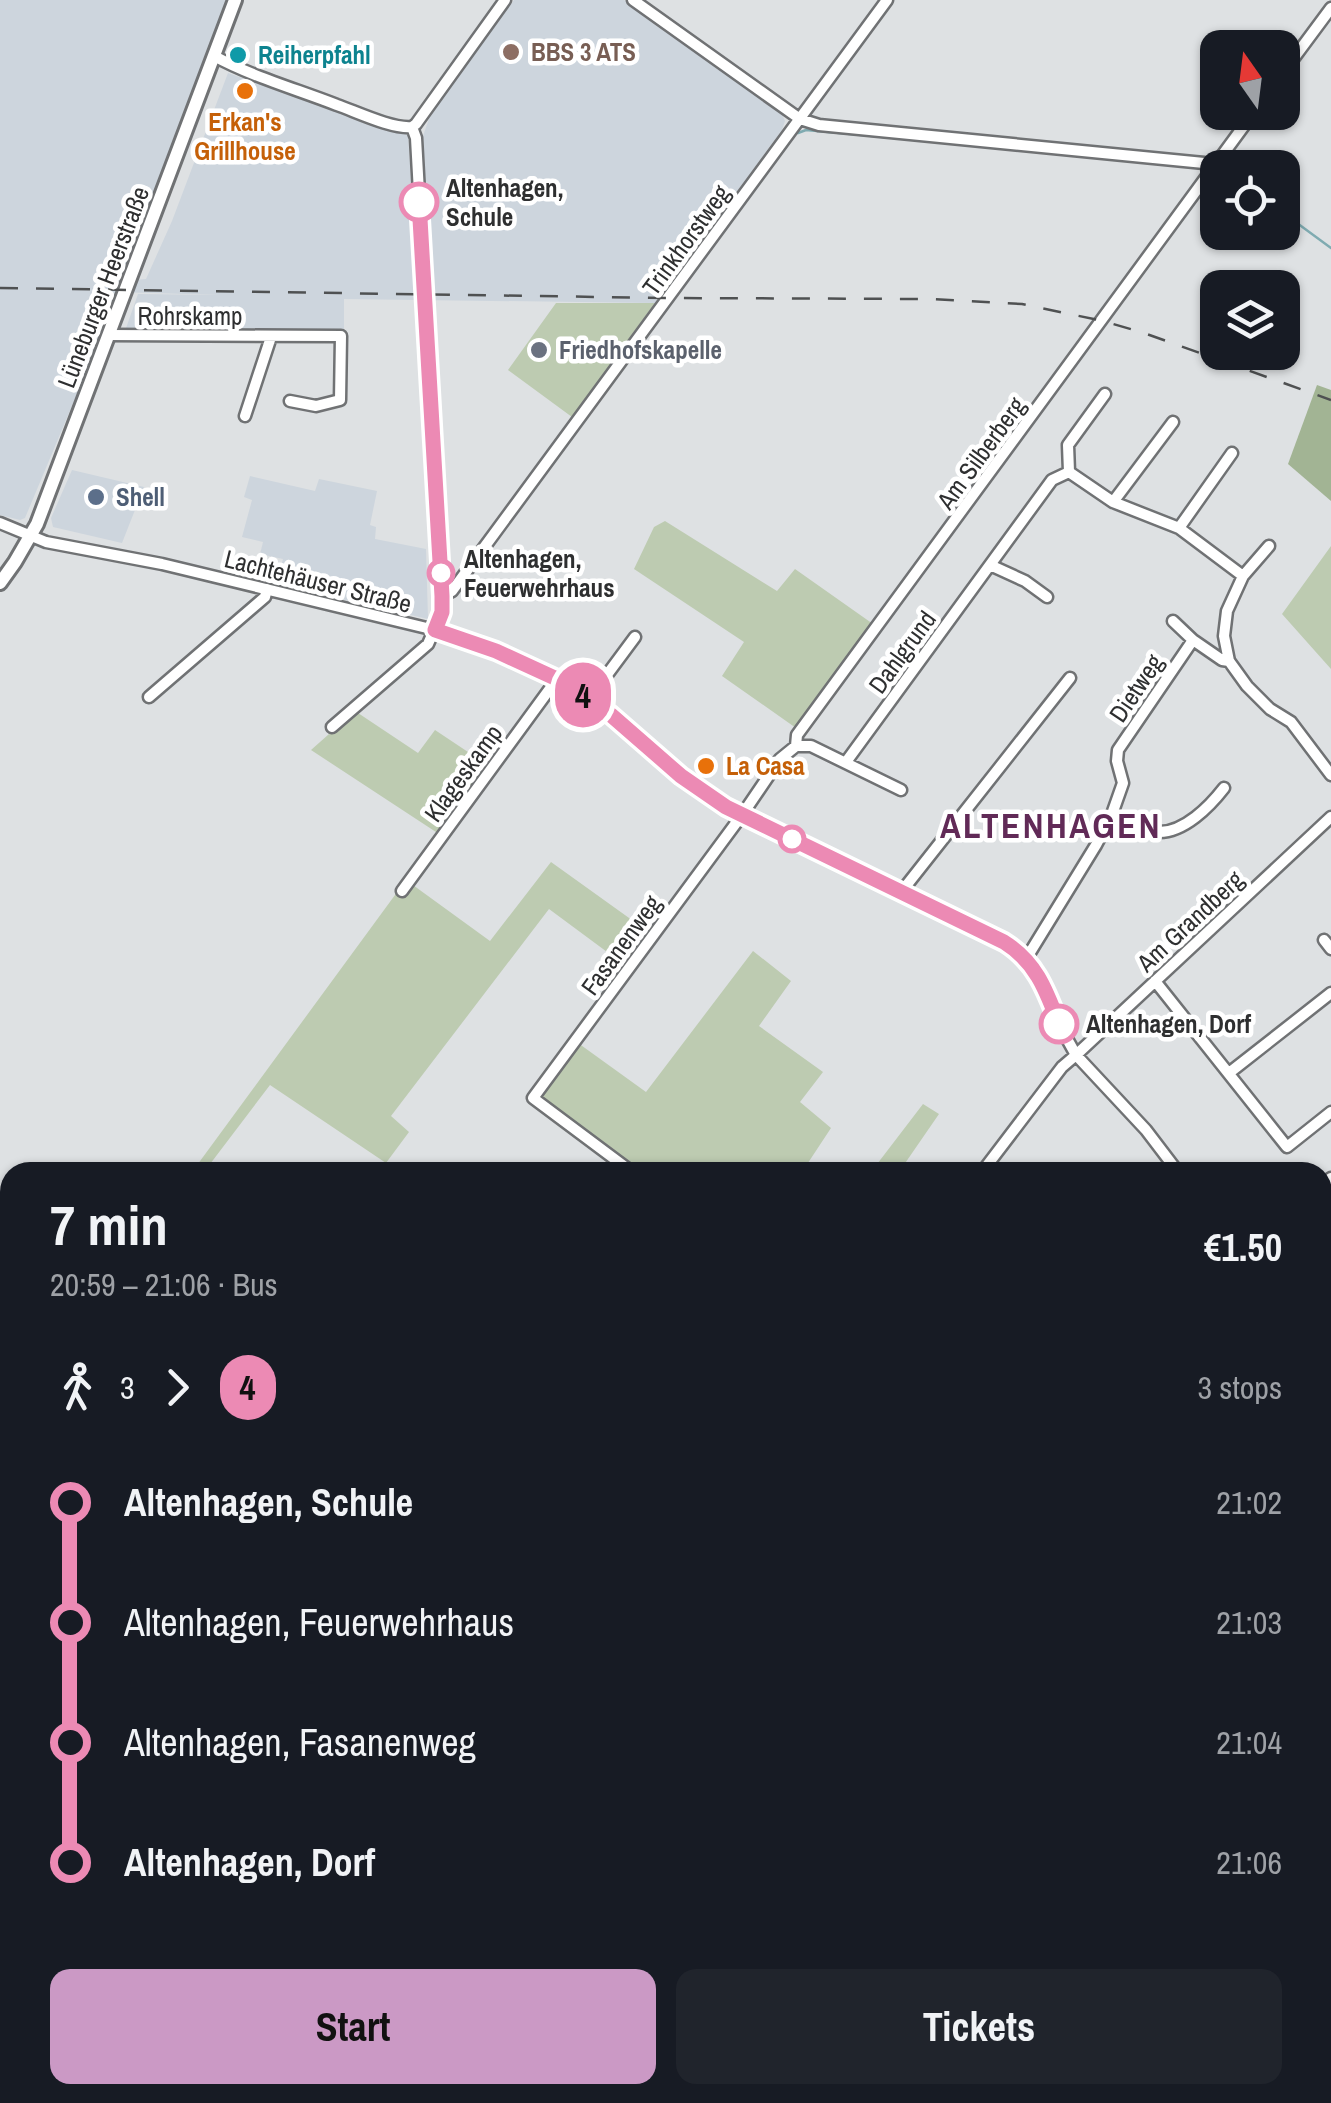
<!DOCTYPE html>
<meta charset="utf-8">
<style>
:root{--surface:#171b24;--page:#20242c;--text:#f1f3f6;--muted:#9ea1a6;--accent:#cb99c5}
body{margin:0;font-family:"Archivo Narrow",sans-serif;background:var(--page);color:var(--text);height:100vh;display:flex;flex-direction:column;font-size:38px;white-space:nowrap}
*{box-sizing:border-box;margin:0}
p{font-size:32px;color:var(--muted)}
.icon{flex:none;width:55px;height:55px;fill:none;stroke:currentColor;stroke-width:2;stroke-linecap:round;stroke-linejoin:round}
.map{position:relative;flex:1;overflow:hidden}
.panel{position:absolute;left:0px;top:1162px;width:1332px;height:942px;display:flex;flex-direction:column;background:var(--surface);border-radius:30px 30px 0 0;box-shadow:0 2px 8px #0004}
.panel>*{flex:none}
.badge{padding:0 20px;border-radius:32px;font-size:35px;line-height:65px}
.needle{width:65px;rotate:346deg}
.fabs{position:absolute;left:1200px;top:30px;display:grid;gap:20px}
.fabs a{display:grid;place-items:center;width:100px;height:100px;border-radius:20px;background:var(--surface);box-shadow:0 2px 8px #0004;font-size:50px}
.map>.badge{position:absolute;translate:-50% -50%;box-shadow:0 0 0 5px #fff}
.legs{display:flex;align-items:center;gap:15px;height:110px;padding:0 50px;font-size:32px}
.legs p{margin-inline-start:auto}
.overview{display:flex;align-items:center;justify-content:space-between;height:170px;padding:0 50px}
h1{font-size:55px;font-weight:700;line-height:75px}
.primary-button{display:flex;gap:20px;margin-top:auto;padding:20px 50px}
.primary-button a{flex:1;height:115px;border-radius:20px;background:var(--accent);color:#111;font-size:40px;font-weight:700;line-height:115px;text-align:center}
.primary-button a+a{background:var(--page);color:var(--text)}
ul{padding:0 50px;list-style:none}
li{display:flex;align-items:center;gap:35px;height:120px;font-size:38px}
li i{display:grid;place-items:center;width:15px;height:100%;margin:0 12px;background:currentColor}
li i::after{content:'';width:25px;height:25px;margin:-12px;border:8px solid;border-radius:50%;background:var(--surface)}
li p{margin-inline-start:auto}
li:first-child i{background:linear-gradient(#0000 50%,currentColor 0)}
li:last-child i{background:linear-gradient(currentColor 50%,#0000 0)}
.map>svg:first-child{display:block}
.built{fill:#cdd5dd}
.green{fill:#bdcbb1}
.forest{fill:#a2b494}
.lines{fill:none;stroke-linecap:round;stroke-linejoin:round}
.stream{stroke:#7fabb1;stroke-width:2.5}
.minor-casing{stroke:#707274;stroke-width:15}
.major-casing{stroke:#707274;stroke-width:18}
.minor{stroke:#fff;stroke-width:10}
.major{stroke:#fff;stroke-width:12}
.rail{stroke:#4f5152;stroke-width:2.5;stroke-dasharray:18 18;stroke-linecap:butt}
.line-1-casing{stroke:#fff;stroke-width:22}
.line-1{stroke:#ec8ab4;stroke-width:15}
.education-dot{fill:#8d6e63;stroke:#fff;stroke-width:4}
.culture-dot{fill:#0f9aa8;stroke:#fff;stroke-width:4}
.food-dot{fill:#e8710a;stroke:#fff;stroke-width:4}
.stop-1-dot{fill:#fff;stroke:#ec8ab4;stroke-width:5}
.worship-dot{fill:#6b7280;stroke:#fff;stroke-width:4}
.service-dot{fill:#5c6f8a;stroke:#fff;stroke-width:4}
.labels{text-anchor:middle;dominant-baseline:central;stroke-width:9;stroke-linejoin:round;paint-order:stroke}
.education-label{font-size:25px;font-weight:bold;fill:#785e54;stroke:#fff;text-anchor:start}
.culture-label{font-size:25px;font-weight:bold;fill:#0d838f;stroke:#fff;text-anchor:start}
.food-label{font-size:25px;font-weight:bold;fill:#c56008;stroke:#fff}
.stop-label{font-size:25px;font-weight:bold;fill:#2e2f30;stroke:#fff;text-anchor:start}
.street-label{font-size:25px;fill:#2e2f30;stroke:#fff}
.worship-label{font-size:25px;font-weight:bold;fill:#5b616d;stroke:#fff;text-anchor:start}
.service-label{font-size:25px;font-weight:bold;fill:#4e5e75;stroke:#fff;text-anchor:start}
.district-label{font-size:35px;font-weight:bold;letter-spacing:2.5px;fill:#612a57;stroke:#fff}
</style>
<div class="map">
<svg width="1331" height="2103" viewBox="0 0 1331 2103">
<rect width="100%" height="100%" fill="#dee1e3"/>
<path class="built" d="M0,0h226l-104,281 24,-2 26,-58 56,-148 180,62 9,135 13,2 -7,-136 8,-23 83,-113h110l157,112 4,9 -3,9 -127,173 -311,-4v31l-219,1 13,-37 83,1 -105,-3 -37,97 -54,129 -5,2 -20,-5z
M72,470l72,17 -22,56 -69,-16 -2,-9z
M250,476l65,15 4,-12 58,12 -7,34 6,2 -1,12 51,10 2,70 -152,-35 7,-25 -23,-5 3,-12 -21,-5 10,-37 -8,-3z"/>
<path class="green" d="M556,303h99l-83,114 -64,-47z
M665,521l112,70 18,-22 78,55 -77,104 -74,-52 22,-34 -110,-73 20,-42z
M1331,546v123l-49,-55z
M355,711l63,42 17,-23 54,36 -50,68 -128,-84z
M551,862l99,71 -24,33 -77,-57 -158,207 18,16 -23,31 -116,-78 -66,87h-12l214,-292 84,61z
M753,951l38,30 -32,45 64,46 -23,30 31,26 -29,44h-88l-7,-4 -4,4h-65l-100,-75 40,-54 68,49z
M923,1104l16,10 -40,58h-28z"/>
<path class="forest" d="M1317,385l14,5v111l-43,-37z"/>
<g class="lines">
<path class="stream" d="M798,133l8,-3 99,9
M979,136l227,23
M1282,212l49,36
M1322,1193l9,-6
M1322,1218l9,9
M1322,1961l9,-8
M540,2103l3,-8"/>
<g class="minor-casing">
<path id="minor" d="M633,0l167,119 19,6 385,38 10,4
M214,56c39,21 82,33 123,49 20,7 55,24 75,22
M1282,74l49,-66
M412,127l4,-3 89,-124
M109,335l232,1 -1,64 -24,6 -26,-5
M245,416l26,-79
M1069,472l44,30 66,26 64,48 -16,35 -3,25 5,25 18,25 23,23 21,13 40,53
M1069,472l-1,-27 37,-51
M1113,502l60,-80
M0,523l46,19 116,22 273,66 61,21 61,28 54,36 70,61 45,31 181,86 109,57 24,28 21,50 15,27 70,75 32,42
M1179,528l53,-75
M990,565l35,16 22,16
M1243,576l26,-30
M442,596l10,-5 435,-591
M1173,621l20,19
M149,697l116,-100 2,-8
M589,699l46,-62
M332,727l96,-83 14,-32 -26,-474 -4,-11
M796,746h15l90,44
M846,762l206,-282 17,-8
M1111,817c14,5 32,15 47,15 26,1 52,-26 66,-44
M402,891l155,-212
M902,891l168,-213
M1324,940l7,9
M1026,959l70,-114 15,-28 12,-34 -6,-22 1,-11 75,-110 29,20 7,1
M1155,981l132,166 44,-35
M1229,1073l102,-80
M632,1172l-99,-74 209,-283 38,-56 16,-13 1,-11 457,-623
M982,1172l80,-105 14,-12 255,-238
M1322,1184l9,-6
M1322,1471l9,9
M0,1669l10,8
M0,1829l10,-13
M1322,2055l9,-1
M468,2103l3,-8
M698,2103v-8
M1039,2103v-7l9,-1"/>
</g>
<g class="major-casing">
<path id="major" d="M0,583l15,-21 22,-38 198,-524
M0,2062h10
M406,2095l33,8"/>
</g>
<use href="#minor" class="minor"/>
<use href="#major" class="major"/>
<path class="rail" d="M0,288l668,10 264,1 90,5 81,17 41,12 187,67"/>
</g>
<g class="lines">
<g class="line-1-casing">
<path id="line-1" d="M419,202l23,394v16l-7,18 61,21 61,28 54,36 70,61 45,31 278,135c32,20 42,48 55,82"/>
</g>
<use href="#line-1" class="line-1"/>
</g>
<circle class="education-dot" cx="511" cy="52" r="10"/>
<circle class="culture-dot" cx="238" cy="55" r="10"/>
<g class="food-dot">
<circle cx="245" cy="91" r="10"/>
<circle cx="706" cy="766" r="10"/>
</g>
<g class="stop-1-dot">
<circle cx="419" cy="202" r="18"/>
<circle cx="441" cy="573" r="12"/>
<circle cx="792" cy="839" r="12"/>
<circle cx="1059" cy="1024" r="18"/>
</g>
<circle class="worship-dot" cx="539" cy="350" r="10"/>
<circle class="service-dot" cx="96" cy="497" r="10"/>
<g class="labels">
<g class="education-label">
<text x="531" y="52">BBS 3 ATS</text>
</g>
<g class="culture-label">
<text x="258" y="55">Reiherpfahl</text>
</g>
<g class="food-label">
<text x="245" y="122">Erkan's<tspan x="245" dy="29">Grillhouse</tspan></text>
<text x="726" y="766" text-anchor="start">La Casa</text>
</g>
<g class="stop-label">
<text x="446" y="188">Altenhagen,<tspan x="446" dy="29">Schule</tspan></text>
<text x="464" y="559">Altenhagen,<tspan x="464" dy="29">Feuerwehrhaus</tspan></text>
<text x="1086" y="1024">Altenhagen, Dorf</text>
</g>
<g class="street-label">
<text transform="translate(686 240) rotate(-54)">Trinkhorstweg</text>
<text transform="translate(103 287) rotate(-69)">Lüneburger Heerstraße</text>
<text x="190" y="316">Rohrskamp</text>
<text transform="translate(981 453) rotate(-54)">Am Silberberg</text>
<text transform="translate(318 581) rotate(14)">Lachtehäuser Straße</text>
<text transform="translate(902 652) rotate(-54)">Dahlgrund</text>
<text transform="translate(1136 688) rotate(-56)">Dietweg</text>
<text transform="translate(463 773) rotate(-54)">Klageskamp</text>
<text transform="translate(1190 921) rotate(-43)">Am Grandberg</text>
<text transform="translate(621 945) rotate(-54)">Fasanenweg</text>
</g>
<g class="worship-label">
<text x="559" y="350">Friedhofskapelle</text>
</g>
<g class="service-label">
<text x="116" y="497">Shell</text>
</g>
<g class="district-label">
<text x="1051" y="825">ALTENHAGEN</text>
</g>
</g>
</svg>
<div class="fabs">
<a><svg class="needle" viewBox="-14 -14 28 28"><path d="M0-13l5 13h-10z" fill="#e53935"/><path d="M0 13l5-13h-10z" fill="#9ea1a6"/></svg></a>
<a><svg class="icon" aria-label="locate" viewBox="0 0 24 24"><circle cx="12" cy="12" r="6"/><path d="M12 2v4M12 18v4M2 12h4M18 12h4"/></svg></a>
<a><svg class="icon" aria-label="layers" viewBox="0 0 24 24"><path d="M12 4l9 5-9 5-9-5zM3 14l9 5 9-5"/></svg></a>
</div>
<b class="badge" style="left:583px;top:695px;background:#ec8ab4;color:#111">4</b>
<section class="panel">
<div class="overview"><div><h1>7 min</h1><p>20:59 – 21:06 · Bus</p></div><b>€1.50</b></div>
<div class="legs"><svg class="icon" aria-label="walk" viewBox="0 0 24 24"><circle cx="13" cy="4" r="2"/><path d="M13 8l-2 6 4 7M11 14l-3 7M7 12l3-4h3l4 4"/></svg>3<svg class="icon" aria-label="forward" viewBox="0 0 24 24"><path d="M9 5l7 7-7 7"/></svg><b class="badge" style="background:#ec8ab4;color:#111">4</b><p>3 stops</p></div>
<ul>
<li><i style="color:#ec8ab4"></i><b>Altenhagen, Schule</b><p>21:02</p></li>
<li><i style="color:#ec8ab4"></i><span>Altenhagen, Feuerwehrhaus</span><p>21:03</p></li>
<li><i style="color:#ec8ab4"></i><span>Altenhagen, Fasanenweg</span><p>21:04</p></li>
<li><i style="color:#ec8ab4"></i><b>Altenhagen, Dorf</b><p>21:06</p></li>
</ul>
<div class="primary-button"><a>Start</a><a>Tickets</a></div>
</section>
</div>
